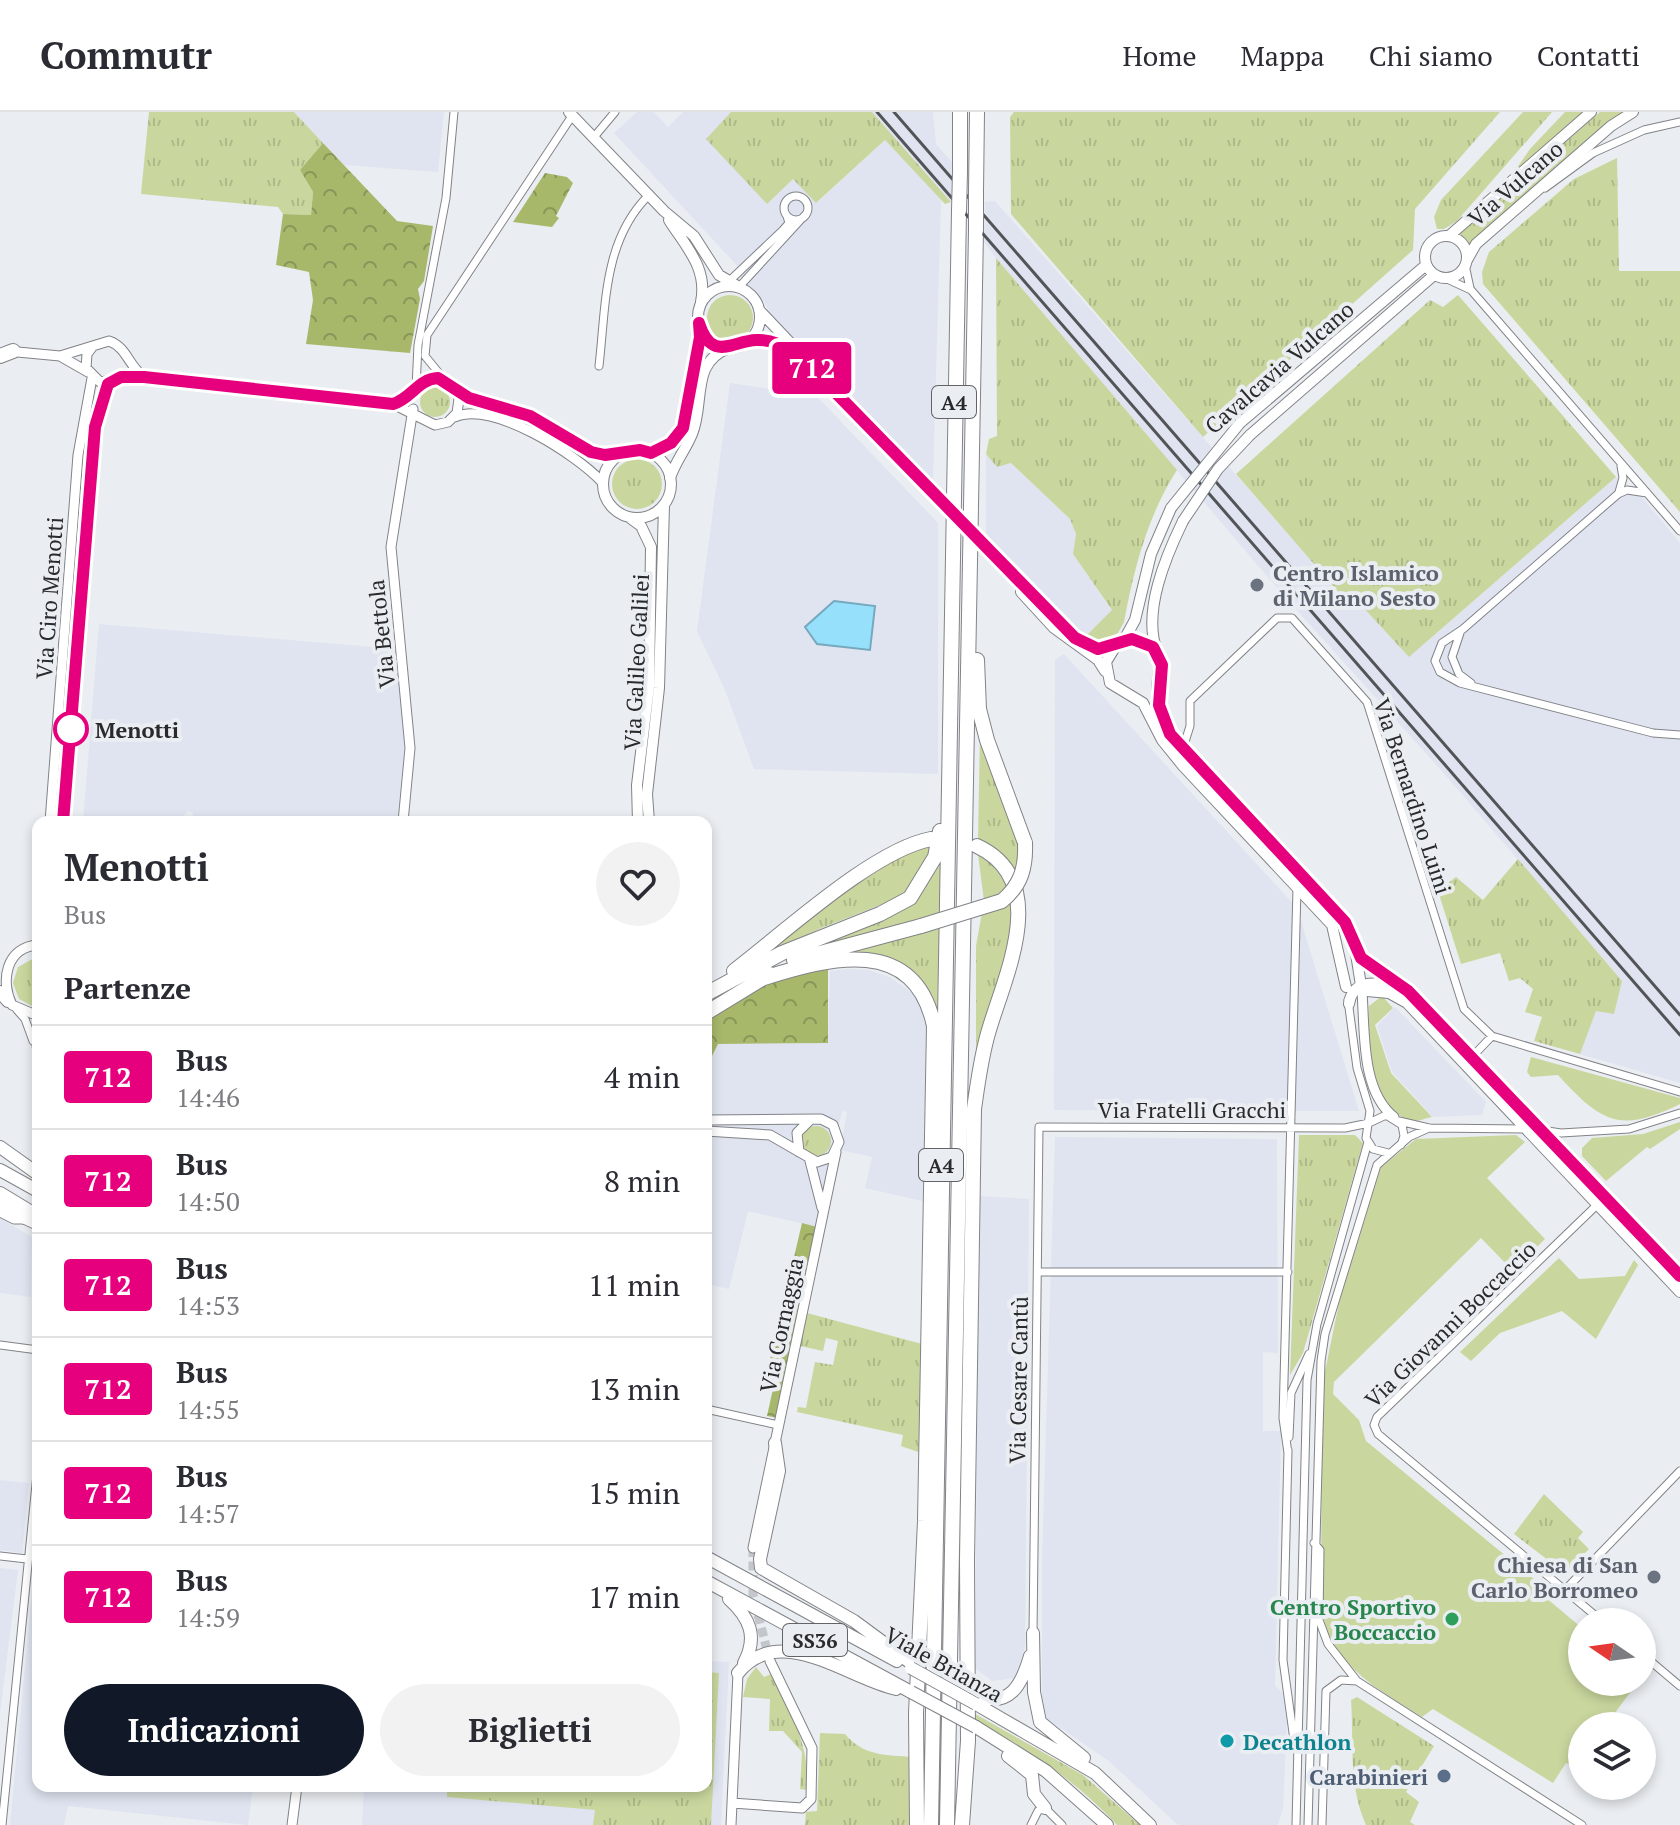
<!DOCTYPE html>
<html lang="it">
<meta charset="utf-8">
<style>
:root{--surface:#fff;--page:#f2f2f3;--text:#2b2b33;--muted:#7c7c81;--line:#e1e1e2;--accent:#111827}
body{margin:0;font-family:"PT Serif",serif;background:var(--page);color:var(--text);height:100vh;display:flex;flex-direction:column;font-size:30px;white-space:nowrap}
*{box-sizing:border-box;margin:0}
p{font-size:26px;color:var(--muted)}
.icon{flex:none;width:44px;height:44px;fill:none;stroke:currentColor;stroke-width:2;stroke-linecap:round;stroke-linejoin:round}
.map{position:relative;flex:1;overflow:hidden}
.details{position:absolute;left:32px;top:704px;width:680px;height:976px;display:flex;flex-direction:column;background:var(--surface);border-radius:16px;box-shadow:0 4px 12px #0003}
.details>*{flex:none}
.badge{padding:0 16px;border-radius:6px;font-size:28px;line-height:52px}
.needle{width:52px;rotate:283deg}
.fabs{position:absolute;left:1568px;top:1496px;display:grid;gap:16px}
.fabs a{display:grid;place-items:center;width:88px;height:88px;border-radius:50%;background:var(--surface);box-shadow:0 4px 12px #0003;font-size:40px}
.map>.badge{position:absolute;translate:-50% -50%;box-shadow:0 0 0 4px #fff}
h2{padding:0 32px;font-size:30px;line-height:72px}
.round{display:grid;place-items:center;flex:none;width:84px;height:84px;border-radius:42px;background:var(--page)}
.summary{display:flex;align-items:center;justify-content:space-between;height:136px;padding:0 32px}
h1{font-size:38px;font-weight:800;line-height:60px}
.cta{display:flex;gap:16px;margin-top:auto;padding:16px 32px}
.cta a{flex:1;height:92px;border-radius:48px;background:var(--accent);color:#fff;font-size:32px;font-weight:800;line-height:92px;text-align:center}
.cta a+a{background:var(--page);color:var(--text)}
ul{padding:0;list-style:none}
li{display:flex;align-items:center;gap:24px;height:104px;padding:0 32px;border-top:2px solid var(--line)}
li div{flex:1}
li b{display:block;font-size:30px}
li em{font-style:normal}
li .badge{min-width:88px;font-weight:700;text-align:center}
header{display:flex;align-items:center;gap:48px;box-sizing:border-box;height:112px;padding:0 40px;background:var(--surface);border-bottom:2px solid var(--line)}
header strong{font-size:38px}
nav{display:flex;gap:44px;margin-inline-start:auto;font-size:28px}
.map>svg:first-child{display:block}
.built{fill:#dfe4f0}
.grass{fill:url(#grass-tufts)}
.forest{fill:url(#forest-crowns)}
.garden{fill:#c9d79e}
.water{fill:#96e0fb;stroke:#75a9bd;stroke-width:2}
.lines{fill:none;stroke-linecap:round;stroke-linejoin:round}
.minor-tunnel{stroke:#c3c6ca;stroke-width:7;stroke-dasharray:7 3.5;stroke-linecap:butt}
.tertiary-tunnel{stroke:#c3c6ca;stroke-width:9;stroke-dasharray:9 4.5;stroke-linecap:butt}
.minor-casing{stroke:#818387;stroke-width:9}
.tertiary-casing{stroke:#818387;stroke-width:11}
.secondary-casing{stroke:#818387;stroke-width:12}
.trunk-casing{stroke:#818387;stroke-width:14}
.motorway-casing{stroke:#818387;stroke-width:16}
.minor{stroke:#fff;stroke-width:7}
.tertiary{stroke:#fff;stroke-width:9}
.secondary{stroke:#fff;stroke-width:10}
.trunk{stroke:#fff;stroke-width:12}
.motorway{stroke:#fff;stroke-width:14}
.rail{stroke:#535457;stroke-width:3}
.secondary-bridge-casing{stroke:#818387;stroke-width:12;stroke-linecap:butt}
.trunk-bridge-casing{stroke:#818387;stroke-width:14;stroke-linecap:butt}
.motorway-bridge-casing{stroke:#818387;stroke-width:16;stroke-linecap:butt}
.secondary-bridge{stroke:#fff;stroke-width:10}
.trunk-bridge{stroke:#fff;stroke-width:12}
.motorway-bridge{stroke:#fff;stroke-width:14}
.line-casing{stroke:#fff;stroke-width:18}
.line{stroke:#e6007e;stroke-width:12}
.worship-dot{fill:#6b7280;stroke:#eaedf1;stroke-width:3}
.stop-dot{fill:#fff;stroke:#e6007e;stroke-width:4}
.leisure-dot{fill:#2e9e5b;stroke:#eaedf1;stroke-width:3}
.culture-dot{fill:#0f9aa8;stroke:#eaedf1;stroke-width:3}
.service-dot{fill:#5c6f8a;stroke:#eaedf1;stroke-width:3}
.labels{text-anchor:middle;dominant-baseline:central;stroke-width:8;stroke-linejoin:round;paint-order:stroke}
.shield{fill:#eaedf1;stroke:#636467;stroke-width:2}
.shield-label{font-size:20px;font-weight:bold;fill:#292a2c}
.street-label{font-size:22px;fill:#292a2c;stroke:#eaedf1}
.worship-label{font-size:22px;font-weight:bold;fill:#5b616d;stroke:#eaedf1;text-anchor:start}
.stop-label{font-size:22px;font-weight:bold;fill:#292a2c;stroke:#eaedf1;text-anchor:start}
.leisure-label{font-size:22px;font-weight:bold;fill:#27864d;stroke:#eaedf1;text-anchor:end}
.culture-label{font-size:22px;font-weight:bold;fill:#0d838f;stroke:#eaedf1;text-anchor:start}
.service-label{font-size:22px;font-weight:bold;fill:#4e5e75;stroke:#eaedf1;text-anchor:end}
</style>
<header>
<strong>Commutr</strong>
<nav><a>Home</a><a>Mappa</a><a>Chi siamo</a><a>Contatti</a></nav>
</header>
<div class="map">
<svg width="1680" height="1713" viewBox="0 0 1680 1713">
<defs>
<pattern id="grass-tufts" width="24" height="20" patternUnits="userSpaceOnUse" patternTransform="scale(2)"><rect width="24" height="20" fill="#c9d79e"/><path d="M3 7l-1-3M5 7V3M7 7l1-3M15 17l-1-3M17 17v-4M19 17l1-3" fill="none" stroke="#adb988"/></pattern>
<pattern id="forest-crowns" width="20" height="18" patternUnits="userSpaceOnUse" patternTransform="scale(2)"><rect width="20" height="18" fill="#a7b86b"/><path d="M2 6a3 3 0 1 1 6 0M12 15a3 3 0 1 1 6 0" fill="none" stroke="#889658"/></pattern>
</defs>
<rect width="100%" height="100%" fill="#eaedf1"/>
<path class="built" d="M294,0h150l-6,60 -94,-7z
M637,0h17l14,15 15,-15h48l86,91 68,-63 56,59 -8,281 -161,-162 -7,-15 -24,-26 2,-5 -129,-139z
M872,0h61l3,32 16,18 -1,40z
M995,89l358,407 6,-5 50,54 207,-180 26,20 38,46v540l-100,-29 16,-44 26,-29 -181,-211 -157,-174 -288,-338 -12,-16 1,-40z
M800,267l138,144v251l-184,-5 -29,-79 -28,-59 33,-248 67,10z
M986,342l11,12 14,-3 59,56 6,15 -3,20 39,57 -26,25 -16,-8 -84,-86z
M99,512l299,25 7,93 -8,80h-205l1,-10 -6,-1 -8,11h-96z
M1064,542l233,254 62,203 -305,-1 1,-450z
M849,857l20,1 22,8 23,16 8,13 4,17 -3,177 -58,-13 7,-31 -32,-7 7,-38 -5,-1 -25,116 -69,-16 -19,78 -23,-5v-216l12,-24 110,-1 2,-72z
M1395,895l91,95 -4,13 -49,2 -41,-45 -15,-46z
M1055,1025l222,2 1,214 -15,-1v79h18l-6,255 13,12 -5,110 -5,17h-100l-68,-63 -68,-47v-155z
M979,1084l50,3 -4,449 -10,30 -23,3 -17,-13z
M0,1106l32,19 -1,60 -31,-4z
M0,1368l29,3 -7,70 -22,-3z
M38,1417v257h215l-5,39 -180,-19 -4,19h-54z
M0,1456l18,2 -18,142z
M706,1549l23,1 -8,163h-359l2,-39h342z"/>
<path class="grass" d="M149,0h145l29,31 -23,27 13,22 -2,23 -28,-1 -5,-7 -137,-13z
M731,0h141l79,90 -6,2 -60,-64 -69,63 -23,-24 -26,25 -61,-65z
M1014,0h486l-85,97 -2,41 -210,187 -192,-223 -1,-97z
M1523,0h29l-95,109 -13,8h-7l-3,-12 7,-17z
M1565,0h18l-69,60 16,-23z
M1600,0h23l-156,134 -9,-11z
M1617,46l2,113h61v241l-197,-228 -1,-12 7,-20 85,-73z
M996,146l181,212c-29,45 -43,98 -53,152l-6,11 -16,9 -16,-6 26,-26 -39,-56 3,-20 -6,-15 -59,-56 -14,4 -11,-13 3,-15 8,-3z
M1458,183l158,182 -207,180 -49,-53 -7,5 -117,-135 194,-174 13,7z
M707 206a23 23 0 1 1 46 0a23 23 0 1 1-46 0Z
M420 290a15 15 0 1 1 30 0a15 15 0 1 1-30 0Z
M612 372a25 25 0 1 1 50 0a25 25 0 1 1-50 0Z
M980,621l40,109 -5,36 -14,-22 -23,-17z
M933,732l-22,42 -13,12 -79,31 -72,37 126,-96 21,-13z
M978,742c69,42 16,147 -2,205v-113l8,-45z
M1518,747l104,122 -8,33 -18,-3 -16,43 -46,-13 8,-24 -17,-5 8,-23 -13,-11 -11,3 -9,-28 -39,11 -23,-73 18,-14 27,23z
M941,751l-4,150c-12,-42 -49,-58 -92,-60l80,-34 -129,32 126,-60z
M38,844v53l-19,-10 -6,-16 5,-16z
M801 1029a15 15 0 1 1 30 0a15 15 0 1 1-30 0Z
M1299,1023h56l8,8 -60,210 -13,22z
M807,1201l115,31 -1,109 -20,-7 2,-11 -106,-23 1,-5 8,1 9,-46 18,3 5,-24 -12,-3 -3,13 -23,-5z
M1544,1382l39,38 -5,6 11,11 -24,24 -51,-39z
M756,1555l8,10 7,-3c20,41 39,69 36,116l-7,-1 2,-37 -19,-21h-14l1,-32 -27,-2 4,-18z
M706,1560l13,1 -8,152h-118l2,-15 -148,-13v-11h259z
M1357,1585l77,49 -28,46 13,10 -9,20 5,3h-49c-18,-39 -12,-84 -15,-125z
M963,1595l120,68 57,50h-23c-45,-49 -98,-81 -157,-112z
M820,1621l25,1c18,22 41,21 68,23l-1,68h-107l1,-13 11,-1z"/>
<path class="forest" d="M323,31l74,78 36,5 -9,55 -6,8 2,10 -10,54 -104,-9 7,-44 -4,-28 -33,-7 7,-51 28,1 2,-23 -13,-22z
M545,61l22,4 6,6 -17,33 3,2 -7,9 -39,-5z
M828,853v78l-110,1 -12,24v-49l58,-41z
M802,1111l15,4 -39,191 -11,-2 6,-27 -8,-8z"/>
<path class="garden" d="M1382,884l11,12 -18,17 16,48 41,44c-7,1 -15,6 -24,3 -37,-14 -41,-80 -39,-114z
M1531,945l149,41v6c-61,30 -79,18 -122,-29l-27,2 -4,-5z
M1680,1010v7l-30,20 -3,-2 -41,34 -24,-25v-8l10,-10 51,-4z
M1516,1023l9,7 -38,36 58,61 -32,32 -32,-33 -147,144 -1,12 26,26 7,21 180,148 -1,8 37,31v54h56l-33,44h-23v31l-7,10 -9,-4 -13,20 -120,-74 -11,8c-47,-30 -97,-55 -101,-117l1,-214 17,-83 42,-136 35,-28z
M1559,1146l20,21 46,-3 9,-16 4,5 -42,74 -34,-28 -62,22 -29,28 -11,-9z"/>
<path class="water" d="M834,489l41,5 -5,44 -53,-6 -12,-17z"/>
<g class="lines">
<path class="minor-tunnel" d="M33,929l5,16"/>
<path class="tertiary-tunnel" d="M753,1436v47l16,63"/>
<g class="minor-casing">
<path id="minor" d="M594,25l21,-25
M1545,76l48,-35 51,-23 36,-8
M784 96a12 12 0 1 1 24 0a12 12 0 1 1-24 0Z
M1465,153l5,23
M1445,166l26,12 209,241
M724,174l59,-56 6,-7 -2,-7
M739,175l67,-73
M599,254c7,-60 4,-126 50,-171
M443,266l-18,-22 2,-21 145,-219
M416,276l2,-43 28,-147 8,-86
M1619,380l4,-14 -2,-12
M1647,381l-20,-3 -9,4 -155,135 -21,14 -7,18 5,11 20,11 193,50 27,2
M1460,521l-8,24 7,17 12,9
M1183,636l7,-22v-25l87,-83h15l75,84 97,307 28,27 188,56
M1348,888l9,68 13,43 -4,27 7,11 15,4
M17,898l8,9 8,22
M1471,946l21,-22
M1399,1009l30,7 99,1
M1541,1018l20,3 68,-4 51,-16
M1598,1092l-221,213 -3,8 4,9 225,188
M0,1101l14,7h10
M1038,1160h250
M0,1233l38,5
M38,1256v9
M706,1297l72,16
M1289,1325l2,-44 18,-39
M1288,1338l-5,210 11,80
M1288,1341l-5,-35 14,-530
M1314,1431l6,7 -1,70 9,24 29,37 225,144
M0,1444l27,3
M1565,1478l115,-119
M1033,1521l6,-506 306,1 24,-5 17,-8 16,10 2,11 -3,9
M1642,1542l38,32
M2,1713l36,-361
M1031,1713l7,-14 7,-3 17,17
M1296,1713l11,-445 10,-56 51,-182
M1308,1713l13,-464 4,-27 52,-169 32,-28 20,-9
M1322,1713l4,-134 15,-11 16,1"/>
</g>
<g class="tertiary-casing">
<path id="tertiary" d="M93,234l-6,8 -1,14 14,14 34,-5 156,13 103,14 42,21 13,-3 9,-9 2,-14 -5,-13
M7,239l53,5 49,-15c18,6 20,26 35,36
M60,244l28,16
M393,292c20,-6 26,-27 47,-26l25,18 65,20 61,36 28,3
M455,305c38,-17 122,38 147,65
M50,710l28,-367 14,-77
M63,710l32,-395 8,-35 8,-10
M403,710l7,-74 -19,-201 22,-138
M38,833c-32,2 -38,36 -26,60l26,11
M1362,880c3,40 -1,99 32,125
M706,1008l115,-1 12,6 6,17 -7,15 -15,5 -47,-27 -64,-4
M799,1040l-2,-19 12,-12
M810,1049l12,47
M753,1436l83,-396
M732,1691l70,5 9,-9 1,-51 -42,-87
M292,1713l5,-39
M731,1713l7,-152"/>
</g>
<g class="secondary-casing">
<path id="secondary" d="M569,0l95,99 30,25 25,39 20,12
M669,108c17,27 39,48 32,82
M1425 145a21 21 0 1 1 42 0a21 21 0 1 1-42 0Z
M1449,124l142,-124
M1467,148l9,-16 135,-118 22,-14
M698 205a31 31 0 1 1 62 0a31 31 0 1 1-62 0Z
M759,198l183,193
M748,230l21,-1 24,10
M1240,311l186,-158
M1250,323l184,-160
M603 372a34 34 0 1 1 68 0a34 34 0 1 1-68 0Z
M651,341l20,-10 12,-15 17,-99
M670,366c5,-16 16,-29 22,-44 13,-31 -2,-72 37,-86
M630,406l11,8 10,21 -2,140 -12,98 1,37
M983,431l95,97 20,9 16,-3
M1021,480l33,36 44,32 7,11
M1124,528l11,-20 16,-66 20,-46
M1157,539c-15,-39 9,-95 26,-130
M649,710l-2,-28 12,-106 5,-183
M1357,840l25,24 26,15 272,285
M1346,875l-14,-62 -149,-159 -21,-26 -19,-37 -33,-20 -4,-21 11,-18 22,-4c30,10 18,29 18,52 1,15 6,29 13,42l175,188 10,25 7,45
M1356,878l33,3 18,10 273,289
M1349,892c3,-23 23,-22 42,-20"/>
</g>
<g class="trunk-casing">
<path id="trunk" d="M0,880l8,9
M0,1035l38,27
M0,1058l38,21
M0,1081l38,23
M0,1094l38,18
M775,1331l4,28 -19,88 1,9 93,53 57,42
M706,1445l191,104
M706,1469l205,111
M729,1487c21,19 29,38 15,64
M1033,1521l1,59 6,30 44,36
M738,1561c42,-52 109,5 158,16
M976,1583c34,14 46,-11 54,-39
M976,1592l119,69 55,52
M976,1615l70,44 61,54
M1008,1644l24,19 2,19 11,14"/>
</g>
<g class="motorway-casing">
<path id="motorway" d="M960,60v-60
M976,79l1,-79
M0,244l13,-5
M977,548l2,49 8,31 38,103
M794,848l127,-34
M734,859c50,-38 139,-121 197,-132
M764,866c66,-21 151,-43 170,48l-9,495 -9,192 1,112
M706,882l76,-41 98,-39 30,-16 25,-41 5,-26
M706,901l64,-39
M931,1713l28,-1614
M947,1713l29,-1594
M962,1713l6,-84 -1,-181 7,-451c4,-27 7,-53 15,-79 16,-55 63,-149 -12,-184"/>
</g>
<use href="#minor" class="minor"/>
<use href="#tertiary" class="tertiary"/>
<use href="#secondary" class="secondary"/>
<use href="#trunk" class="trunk"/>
<use href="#motorway" class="motorway"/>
<path class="rail" d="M877,0l803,923
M894,0l786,903"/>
<g class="secondary-bridge-casing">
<path id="secondary-bridge" d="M1171,396l69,-85
M1183,409l35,-52 32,-34"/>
</g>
<g class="trunk-bridge-casing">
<path id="trunk-bridge" d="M911,1556l65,36
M911,1580l65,35"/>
</g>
<g class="motorway-bridge-casing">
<path id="motorway-bridge" d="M959,99l1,-39
M976,119v-40
M921,814l81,-25c19,-16 24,-33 23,-58"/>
</g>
<use href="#secondary-bridge" class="secondary-bridge"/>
<use href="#trunk-bridge" class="trunk-bridge"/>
<use href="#motorway-bridge" class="motorway-bridge"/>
</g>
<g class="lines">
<g class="line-casing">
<path id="line" d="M63,710l32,-395 13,-43 13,-7h23l249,27c19,-6 25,-25 45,-26l31,20 61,18 61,36 14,3 35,-5 11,3 20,-10 12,-15 17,-91 -1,-14c13,40 33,18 57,17 16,-1 30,7 43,15l276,283 23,11 34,-10 21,8 9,18 -3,40 11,29 175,188 16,36 47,33 272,285"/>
</g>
<use href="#line" class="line"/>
</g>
<g class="worship-dot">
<circle cx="1257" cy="473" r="8"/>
<circle cx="1654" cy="1465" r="8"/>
</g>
<circle class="stop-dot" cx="71" cy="617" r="16"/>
<circle class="leisure-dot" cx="1452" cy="1507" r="8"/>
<circle class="culture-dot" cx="1227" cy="1629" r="8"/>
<circle class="service-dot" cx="1444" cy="1664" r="8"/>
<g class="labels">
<g class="shield">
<rect x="932" y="274" width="44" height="32" rx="6"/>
<rect x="919" y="1037" width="44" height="32" rx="6"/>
<rect x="783" y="1512" width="64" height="32" rx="6"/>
</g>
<g class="shield-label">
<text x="954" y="290">A4</text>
<text x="941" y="1053">A4</text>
<text x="815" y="1528">SS36</text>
</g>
<g class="street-label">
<text transform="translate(1515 71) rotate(-41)">Via Vulcano</text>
<text transform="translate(1279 255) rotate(-41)">Cavalcavia Vulcano</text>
<text transform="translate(49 486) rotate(-86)">Via Ciro Menotti</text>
<text transform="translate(381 522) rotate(-96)">Via Bettola</text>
<text transform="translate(636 550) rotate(-87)">Via Galileo Galilei</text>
<text transform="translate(1413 684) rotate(72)">Via Bernardino Luini</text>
<text x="1192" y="997">Via Fratelli Gracchi</text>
<text transform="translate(1450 1212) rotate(-44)">Via Giovanni Boccaccio</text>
<text transform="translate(781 1213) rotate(-78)">Via Cornaggia</text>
<text transform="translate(1018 1268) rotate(-89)">Via Cesare Cantù</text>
<text transform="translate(944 1552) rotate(29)">Viale Brianza</text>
</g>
<g class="worship-label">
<text x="1273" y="460">Centro Islamico<tspan x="1273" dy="25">di Milano Sesto</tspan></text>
<text x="1638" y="1452" text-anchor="end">Chiesa di San<tspan x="1638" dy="25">Carlo Borromeo</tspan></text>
</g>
<g class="stop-label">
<text x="95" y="617">Menotti</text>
</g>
<g class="leisure-label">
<text x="1436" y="1494">Centro Sportivo<tspan x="1436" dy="25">Boccaccio</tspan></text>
</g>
<g class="culture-label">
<text x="1243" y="1629">Decathlon</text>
</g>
<g class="service-label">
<text x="1428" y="1664">Carabinieri</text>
</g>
</g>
</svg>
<div class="fabs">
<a><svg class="needle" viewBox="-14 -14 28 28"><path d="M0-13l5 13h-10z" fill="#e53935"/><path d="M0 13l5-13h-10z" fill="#7c7c81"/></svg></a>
<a><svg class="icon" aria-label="layers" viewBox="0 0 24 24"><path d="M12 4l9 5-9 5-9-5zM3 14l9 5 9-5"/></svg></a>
</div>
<b class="badge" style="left:812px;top:256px;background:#e6007e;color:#fff">712</b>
<section class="details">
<div class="summary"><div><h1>Menotti</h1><p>Bus</p></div><a class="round"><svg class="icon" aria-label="heart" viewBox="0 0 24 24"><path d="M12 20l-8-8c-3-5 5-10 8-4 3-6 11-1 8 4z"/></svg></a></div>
<h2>Partenze</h2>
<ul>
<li><span class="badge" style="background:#e6007e;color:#fff">712</span><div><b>Bus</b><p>14:46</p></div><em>4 min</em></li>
<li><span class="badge" style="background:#e6007e;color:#fff">712</span><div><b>Bus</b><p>14:50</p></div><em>8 min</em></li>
<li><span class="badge" style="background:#e6007e;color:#fff">712</span><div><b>Bus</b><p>14:53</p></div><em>11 min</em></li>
<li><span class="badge" style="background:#e6007e;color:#fff">712</span><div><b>Bus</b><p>14:55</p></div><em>13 min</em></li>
<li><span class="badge" style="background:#e6007e;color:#fff">712</span><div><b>Bus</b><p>14:57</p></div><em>15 min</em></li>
<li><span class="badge" style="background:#e6007e;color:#fff">712</span><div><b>Bus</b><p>14:59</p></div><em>17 min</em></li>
</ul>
<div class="cta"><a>Indicazioni</a><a>Biglietti</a></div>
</section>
</div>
